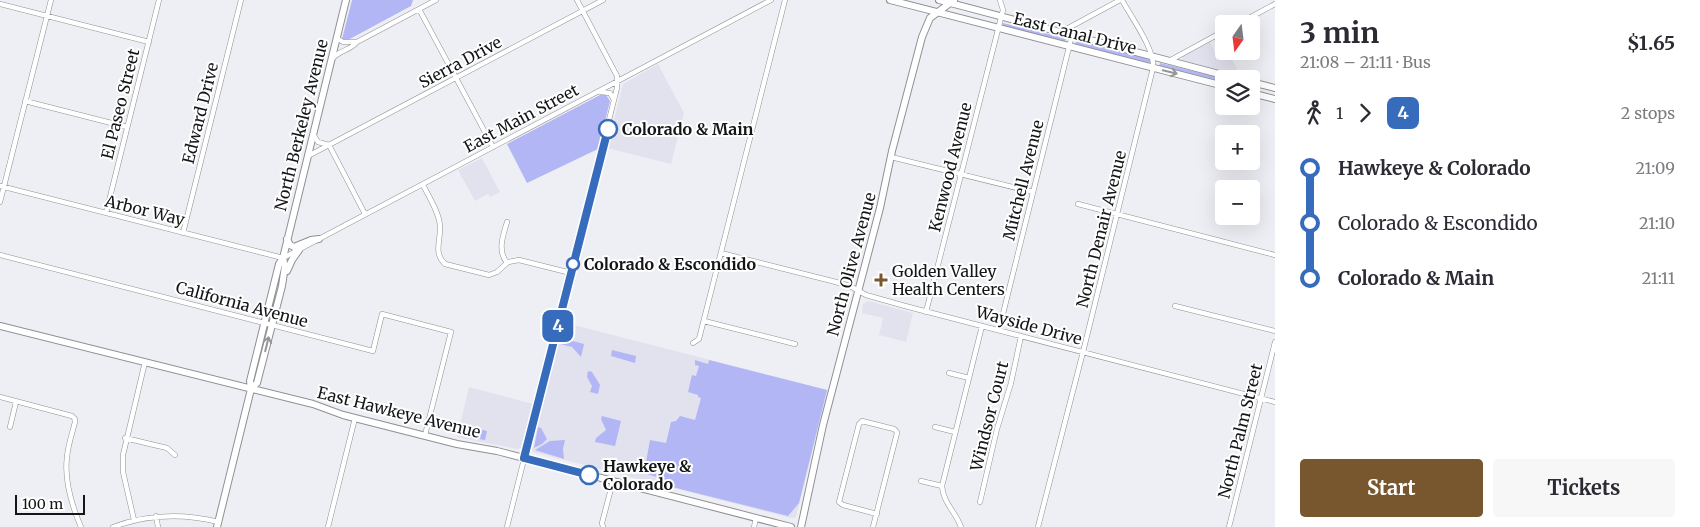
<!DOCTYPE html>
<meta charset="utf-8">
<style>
:root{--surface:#fff;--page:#f7f7f7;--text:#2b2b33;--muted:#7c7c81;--accent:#78572e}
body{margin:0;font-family:Merriweather,serif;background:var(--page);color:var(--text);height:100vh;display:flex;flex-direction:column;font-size:19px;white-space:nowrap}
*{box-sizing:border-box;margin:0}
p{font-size:16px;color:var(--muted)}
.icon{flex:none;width:28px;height:28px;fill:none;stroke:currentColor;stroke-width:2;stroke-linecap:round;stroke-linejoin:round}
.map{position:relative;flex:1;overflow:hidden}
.drawer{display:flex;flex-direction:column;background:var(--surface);width:425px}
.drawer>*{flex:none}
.badge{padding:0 10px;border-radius:8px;font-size:18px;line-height:32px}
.needle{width:32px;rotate:194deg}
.fabs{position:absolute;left:1215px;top:15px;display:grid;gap:10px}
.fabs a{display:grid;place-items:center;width:45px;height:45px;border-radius:5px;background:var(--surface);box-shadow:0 5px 20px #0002;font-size:25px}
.scale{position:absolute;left:15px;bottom:12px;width:70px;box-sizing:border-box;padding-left:5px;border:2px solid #141516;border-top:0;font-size:14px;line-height:18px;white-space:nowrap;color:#141516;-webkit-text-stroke:4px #fff;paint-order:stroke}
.map>.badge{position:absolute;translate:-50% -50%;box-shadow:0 0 0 2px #fff}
.legs{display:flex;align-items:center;gap:8px;height:55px;padding:0 25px;font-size:16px}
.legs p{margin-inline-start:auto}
.summary{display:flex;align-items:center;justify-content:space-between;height:85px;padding:0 25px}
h1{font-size:28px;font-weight:700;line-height:38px}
.cta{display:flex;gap:10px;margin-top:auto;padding:10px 25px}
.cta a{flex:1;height:58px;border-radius:5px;background:var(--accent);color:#fff;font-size:20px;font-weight:700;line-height:58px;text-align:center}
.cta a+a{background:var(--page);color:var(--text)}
ul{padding:0 25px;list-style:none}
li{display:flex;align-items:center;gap:18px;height:55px;font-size:19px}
li i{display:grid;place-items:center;width:8px;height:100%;margin:0 6px;background:currentColor}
li i::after{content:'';width:12px;height:12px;margin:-6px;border:4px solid;border-radius:50%;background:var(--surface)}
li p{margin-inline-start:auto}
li:first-child i{background:linear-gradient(#0000 50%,currentColor 0)}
li:last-child i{background:linear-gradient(currentColor 50%,#0000 0)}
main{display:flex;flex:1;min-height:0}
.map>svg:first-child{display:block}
.built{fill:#e1e2ee}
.green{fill:#b2b6f4}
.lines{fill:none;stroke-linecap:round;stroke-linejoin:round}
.street-casing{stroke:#8f9094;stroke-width:5.5}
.secondary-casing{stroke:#8f9094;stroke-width:8}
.street{stroke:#fff;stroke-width:4.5}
.secondary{stroke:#fff;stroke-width:6}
.oneway{stroke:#959696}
.line-1-casing{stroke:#fff;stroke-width:11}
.line-1{stroke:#376bbb;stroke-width:8}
.stop-1-dot{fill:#fff;stroke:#376bbb;stroke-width:2.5}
.poi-dot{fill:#78572e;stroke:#fff;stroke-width:2}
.labels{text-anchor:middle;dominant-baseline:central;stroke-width:4;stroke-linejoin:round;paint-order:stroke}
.street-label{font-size:16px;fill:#141516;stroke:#fff}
.stop-label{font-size:16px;font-weight:bold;fill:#141516;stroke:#fff;text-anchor:start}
.poi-label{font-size:16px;fill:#141516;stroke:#fff;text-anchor:start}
</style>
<main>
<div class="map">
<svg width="1275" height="527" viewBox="0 0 1275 527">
<rect width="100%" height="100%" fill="#eeeff4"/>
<path class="built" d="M1210,42l8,16 10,-6 9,17 -6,4 -49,-13 1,-4z
M658,64l26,49 -13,51 -64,-16 16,-64z
M482,158l18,34 -10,5 -2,-3 -13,7 -17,-31z
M868,301l45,12 -7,29 -27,-7 4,-17 -21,-5 1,-9z
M562,322l266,68 -32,127 -5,1 -258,-66 -2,-5z
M469,387l64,17 -12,44 -4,1 -60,-12z"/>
<path class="green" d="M352,0h61l-2,6 -65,35 -4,-2z
M1003,23l62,15 1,2 -2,2 -61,-16z
M1077,41l72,18 2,3 -3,2 -72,-19 -1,-2z
M1160,63l65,16 -1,4 -65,-17z
M600,95h6l4,6 -12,48 -71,34 -20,-39z
M561,338l23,6 -3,13 -9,-10 -12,-3z
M612,350l24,6 -1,7 -24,-7z
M695,360l13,4 1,-4 118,30 -28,113 -11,13 -120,-30 1,-3 -3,-1v-2l-22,-7 6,-33 16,3 5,-21 5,-1 4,-5 15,4 6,-22 -3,-1v-2l-10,-3 4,-17 4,1 3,-10 -4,-1z
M588,371l4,1 8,13 -2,9 -8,-2 2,-6 -5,-9z
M602,416l19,5 -6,25 -20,-4 1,-4 10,-8 -5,-11z
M467,426l20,5 -2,9 -23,-4 2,-8 3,-1z
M538,427l3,1 6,11 -5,5 -8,4z
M565,440l-2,9 1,10 -29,-9 15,-9z"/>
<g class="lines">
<g class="street-casing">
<path id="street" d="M0,4l149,38
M419,9l74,138
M1238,24l37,-20
M1061,32l59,-32
M337,38l6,4h14
M333,58c7,-8 18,-8 24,-16l79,-42
M1169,61l55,-30
M601,92l9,1 4,7
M25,101l102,26
M313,134l5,8 11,3
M329,145l36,69
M308,156l295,-156
M891,157l142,35
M423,185c6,12 16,27 17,41 1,14 -7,27 5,38l44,11 8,-3 11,-10 11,-2 52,13
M0,186l283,72 488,-258
M0,202l51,-202
M1078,204l197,51
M106,213l53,-213
M183,233l58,-233
M721,253l111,28 18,5 16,9 39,11 370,96
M0,255l373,96 9,-37 69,18 -26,103
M507,263c-10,-13 -4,-27 0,-41
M1175,306l100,25
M926,312l77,-302 -3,-10
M704,321l91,23
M999,330l73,-295
M693,343l6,-4 1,-4 85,-335
M949,373l20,5
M0,397l72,19 3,3v3c-3,12 -7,23 -8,35 -3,23 5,49 14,70
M10,427l6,-25
M935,427l20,5
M125,438l42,10 8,7
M921,481l21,5
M980,502l17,-73 14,-46 10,-47
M156,516l2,11
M134,520l-11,-48v-17l22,-93
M113,527c35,-13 69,-14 106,-5
M328,527l27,-109
M507,527l110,-439v-12l-40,-76
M603,527l-1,-4 11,-42
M754,527l2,-9
M873,527l24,-94v-1l-3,-3 -32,-8 -3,3 -20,78 4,3 34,9
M961,527c-5,-15 -18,-24 -19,-41l40,-160
M1038,527l46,-179 69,-280c2,-19 -22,-51 -31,-68
M1229,527l46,-185"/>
</g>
<g class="secondary-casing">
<path id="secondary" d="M890,0l334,86
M939,0l299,79
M1251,82l24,6
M1251,93l24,6
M287,239l3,6 4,2 17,-7 8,-1
M287,271l5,-11 7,-10
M0,326l313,78 30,11 114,29 40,7 294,76
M251,389l6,-6 25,-97 3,-20 -2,-8
M217,527l34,-138 -1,-8 29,-117 4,-6 63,-258
M801,527l22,-102 57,-217 12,-57 30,-114 8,-19 24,-18"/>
</g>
<use href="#street" class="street"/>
<use href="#secondary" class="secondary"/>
</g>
<defs><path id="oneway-shaft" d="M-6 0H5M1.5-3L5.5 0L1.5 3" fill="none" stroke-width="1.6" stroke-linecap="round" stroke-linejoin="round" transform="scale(1.25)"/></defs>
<g class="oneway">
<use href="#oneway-shaft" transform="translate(1170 72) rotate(14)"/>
<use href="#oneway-shaft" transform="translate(267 344) rotate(-76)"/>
</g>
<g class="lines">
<g class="line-1-casing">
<path id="line-1" d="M589,475l-65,-17 84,-329"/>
</g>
<use href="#line-1" class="line-1"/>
</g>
<g class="stop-1-dot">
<circle cx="608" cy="129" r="9"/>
<circle cx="573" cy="264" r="6"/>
<circle cx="589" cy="475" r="9"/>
</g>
<path class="poi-dot" d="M878.5 272.5h5v5h5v5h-5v5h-5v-5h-5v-5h5z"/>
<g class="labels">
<g class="street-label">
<text transform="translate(1075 33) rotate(14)">East Canal Drive</text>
<text transform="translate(460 62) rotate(-28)">Sierra Drive</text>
<text transform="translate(120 104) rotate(-76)">El Paseo Street</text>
<text transform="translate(200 113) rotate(-76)">Edward Drive</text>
<text transform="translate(521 118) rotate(-28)">East Main Street</text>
<text transform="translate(301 125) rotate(-76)">North Berkeley Avenue</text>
<text transform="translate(950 167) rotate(-76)">Kenwood Avenue</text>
<text transform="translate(1023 180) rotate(-76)">Mitchell Avenue</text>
<text transform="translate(145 210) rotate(14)">Arbor Way</text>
<text transform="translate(1101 229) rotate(-76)">North Denair Avenue</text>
<text transform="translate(851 264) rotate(-75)">North Olive Avenue</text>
<text transform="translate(242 304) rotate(15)">California Avenue</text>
<text transform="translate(1029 325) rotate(15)">Wayside Drive</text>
<text transform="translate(399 412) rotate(14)">East Hawkeye Avenue</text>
<text transform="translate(989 416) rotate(-76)">Windsor Court</text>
<text transform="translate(1240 431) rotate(-76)">North Palm Street</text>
</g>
<g class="stop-label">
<text x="622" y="129">Colorado &amp; Main</text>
<text x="584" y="264">Colorado &amp; Escondido</text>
<text x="603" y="466">Hawkeye &amp;<tspan x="603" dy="18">Colorado</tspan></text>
</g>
<g class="poi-label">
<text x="892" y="271">Golden Valley<tspan x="892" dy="18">Health Centers</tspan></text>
</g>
</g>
</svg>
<div class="fabs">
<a><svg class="needle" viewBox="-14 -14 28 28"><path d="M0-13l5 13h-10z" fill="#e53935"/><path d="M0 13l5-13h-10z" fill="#7c7c81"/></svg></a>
<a><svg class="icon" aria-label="layers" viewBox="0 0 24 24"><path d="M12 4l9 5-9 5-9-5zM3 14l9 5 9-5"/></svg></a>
<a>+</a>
<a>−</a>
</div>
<div class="scale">100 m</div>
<b class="badge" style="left:558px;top:326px;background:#376bbb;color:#fff">4</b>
</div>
<section class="drawer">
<div class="summary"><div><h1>3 min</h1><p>21:08 – 21:11 · Bus</p></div><b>$1.65</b></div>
<div class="legs"><svg class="icon" aria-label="walk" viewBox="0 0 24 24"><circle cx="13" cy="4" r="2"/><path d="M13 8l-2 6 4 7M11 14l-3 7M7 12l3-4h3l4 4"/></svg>1<svg class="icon" aria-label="forward" viewBox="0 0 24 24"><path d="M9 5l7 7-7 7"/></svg><b class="badge" style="background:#376bbb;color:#fff">4</b><p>2 stops</p></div>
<ul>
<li><i style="color:#376bbb"></i><b>Hawkeye &amp; Colorado</b><p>21:09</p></li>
<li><i style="color:#376bbb"></i><span>Colorado &amp; Escondido</span><p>21:10</p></li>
<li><i style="color:#376bbb"></i><b>Colorado &amp; Main</b><p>21:11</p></li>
</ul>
<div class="cta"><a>Start</a><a>Tickets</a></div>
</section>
</main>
